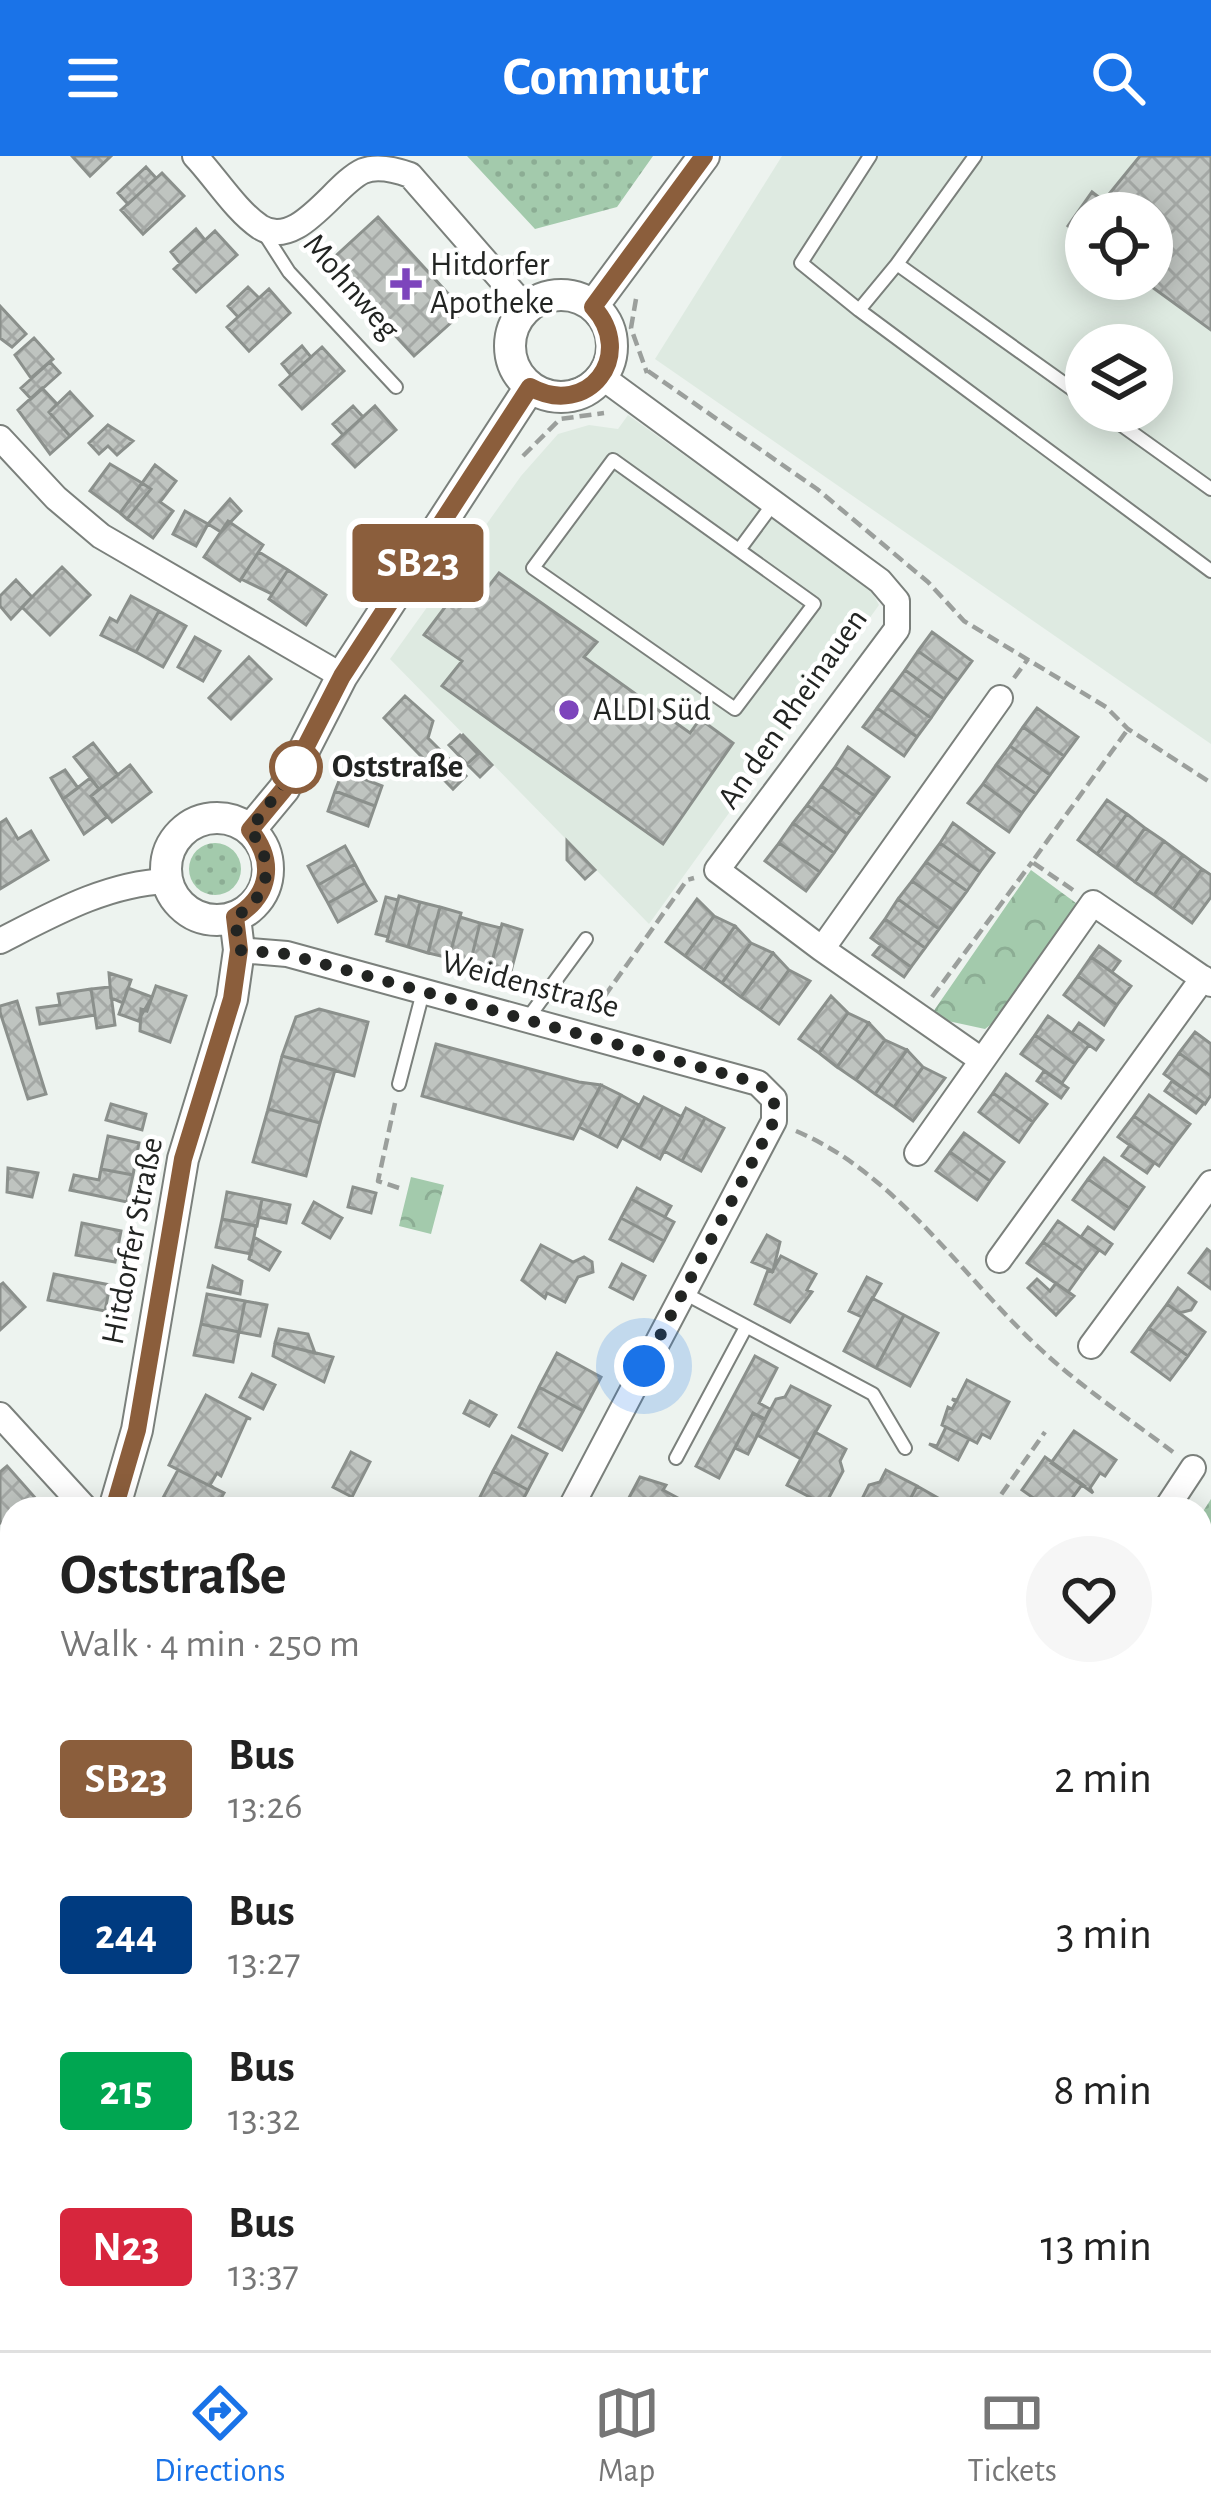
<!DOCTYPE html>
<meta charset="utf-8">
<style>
:root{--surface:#fff;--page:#f6f6f6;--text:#222;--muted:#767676;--line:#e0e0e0;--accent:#1a73e8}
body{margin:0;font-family:"Alegreya Sans",sans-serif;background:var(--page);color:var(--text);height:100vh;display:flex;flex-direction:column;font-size:45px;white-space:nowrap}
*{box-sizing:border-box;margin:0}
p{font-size:39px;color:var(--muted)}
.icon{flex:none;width:66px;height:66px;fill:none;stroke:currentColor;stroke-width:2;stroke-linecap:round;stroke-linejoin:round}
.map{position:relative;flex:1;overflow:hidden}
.panel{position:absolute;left:0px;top:1341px;width:1212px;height:855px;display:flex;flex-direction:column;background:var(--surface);border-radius:36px 36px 0 0;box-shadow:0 6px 30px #0003}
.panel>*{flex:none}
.badge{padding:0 24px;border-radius:9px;font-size:42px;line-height:78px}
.fabs{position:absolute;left:1065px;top:36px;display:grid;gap:24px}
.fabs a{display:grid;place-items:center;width:108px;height:108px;border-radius:50%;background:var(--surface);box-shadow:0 6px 30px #0003;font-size:60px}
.you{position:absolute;width:60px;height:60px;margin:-30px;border:9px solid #fff;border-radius:50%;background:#1a73e8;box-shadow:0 0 0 18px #1a73e833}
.map>.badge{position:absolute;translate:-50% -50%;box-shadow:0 0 0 6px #fff}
.round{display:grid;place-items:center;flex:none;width:126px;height:126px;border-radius:63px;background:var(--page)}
.headline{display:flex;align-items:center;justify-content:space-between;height:204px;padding:0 60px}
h1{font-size:57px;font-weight:700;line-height:90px}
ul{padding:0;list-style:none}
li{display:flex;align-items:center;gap:36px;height:156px;padding:0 60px}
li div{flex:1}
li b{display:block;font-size:45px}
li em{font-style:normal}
li .badge{min-width:132px;font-weight:700;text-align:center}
header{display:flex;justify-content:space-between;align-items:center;height:156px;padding:0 60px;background:var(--accent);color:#fff;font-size:54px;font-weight:700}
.tabs{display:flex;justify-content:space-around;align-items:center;height:168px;border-top:3px solid var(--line);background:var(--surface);font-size:33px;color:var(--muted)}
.tabs a{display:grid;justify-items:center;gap:6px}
.tabs .current{color:var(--accent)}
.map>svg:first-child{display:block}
.built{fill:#deeae1;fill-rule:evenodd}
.grass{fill:url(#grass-dots)}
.park{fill:url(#park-crowns)}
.building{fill:url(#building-cross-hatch);stroke:#8b908c;stroke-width:3}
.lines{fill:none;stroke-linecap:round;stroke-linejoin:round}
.service-casing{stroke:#7b807c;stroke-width:16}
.minor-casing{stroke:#7b807c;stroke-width:28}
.tertiary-casing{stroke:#7b807c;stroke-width:34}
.path{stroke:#9b9f9c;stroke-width:4.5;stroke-dasharray:12 6;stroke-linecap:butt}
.service{stroke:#fff;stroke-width:12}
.minor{stroke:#fff;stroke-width:24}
.tertiary{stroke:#fff;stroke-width:30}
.line-casing{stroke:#fff;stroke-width:27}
.line{stroke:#8b5e3c;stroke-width:18}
.walk{stroke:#222422;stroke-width:12;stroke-dasharray:0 21.6}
.poi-dot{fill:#7d45bc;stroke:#fff;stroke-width:4.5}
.stop-dot{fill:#fff;stroke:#8b5e3c;stroke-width:6}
.labels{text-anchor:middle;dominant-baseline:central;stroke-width:9;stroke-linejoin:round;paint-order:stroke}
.poi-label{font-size:33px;fill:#222422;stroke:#fff;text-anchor:start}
.street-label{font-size:33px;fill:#222422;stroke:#fff}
.stop-label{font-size:33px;font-weight:bold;fill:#222422;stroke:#fff;text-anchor:start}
</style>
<header><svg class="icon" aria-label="menu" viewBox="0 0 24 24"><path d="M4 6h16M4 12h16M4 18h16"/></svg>Commutr<svg class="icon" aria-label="search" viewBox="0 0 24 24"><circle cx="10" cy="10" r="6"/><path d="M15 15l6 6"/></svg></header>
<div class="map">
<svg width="1211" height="2194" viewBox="0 0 1211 2194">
<defs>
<pattern id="grass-dots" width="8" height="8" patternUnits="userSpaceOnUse" patternTransform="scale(3)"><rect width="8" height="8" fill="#a3caac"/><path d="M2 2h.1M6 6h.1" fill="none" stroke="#8cad94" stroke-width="1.8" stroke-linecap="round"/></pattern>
<pattern id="park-crowns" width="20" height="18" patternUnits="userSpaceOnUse" patternTransform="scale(3)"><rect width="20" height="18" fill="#a3caac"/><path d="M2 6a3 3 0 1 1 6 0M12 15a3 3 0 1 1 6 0" fill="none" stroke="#8cad94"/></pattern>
<pattern id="building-cross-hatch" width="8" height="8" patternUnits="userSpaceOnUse" patternTransform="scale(3)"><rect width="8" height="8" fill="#bfc4c0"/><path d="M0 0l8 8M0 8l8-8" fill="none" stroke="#a4a8a5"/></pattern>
</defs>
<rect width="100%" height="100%" fill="#edf3ef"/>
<path class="built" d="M782,0h429v588l-556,-385zM1086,57h66v66h-66zM1086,189h66v66h-66z
M628,259l242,173 9,17 -230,319 -259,-265 131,-183 37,-42 31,-9 29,4z"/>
<path class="grass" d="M467,0h186l-36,51 -82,22z
M189 713a26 26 0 1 1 52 0a26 26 0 1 1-52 0Z
M1211,1343v851h-616l9,-10h596v-824z"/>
<path class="park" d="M1031,714l49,36 -82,113 -13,10 -37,-8 -15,-9z
M411,1021l33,8 -13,49 -32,-8z"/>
<path class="building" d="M72,0h39l-21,20z
M1140,0h71v174l-70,-51h11v-66h-66v26l-18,-13 24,-34 17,13 7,-8 -6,-4z
M146,11l10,11 -28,26 -10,-11z
M162,17l22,23 -41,38 -22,-24z
M378,61l86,94 -50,45 -86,-93z
M196,73l9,11 -25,23 -9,-11z
M215,75l22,24 -41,37 -22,-23z
M248,131l11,11 -21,19 -10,-11z
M269,133l21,24 -41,38 -22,-24z
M0,150l26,28 -14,13 -12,-9z
M34,182l19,21 -22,19 -16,-23z
M302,190l9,11 -20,18 -9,-11z
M322,191l22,24 -42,38 -22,-24z
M50,206l10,11 -29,26 -10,-11z
M42,232l15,16 -8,8 21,24 -20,18 -32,-44z
M70,236l22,24 -22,20 -21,-24z
M353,250l10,11 -20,18 -10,-11z
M375,250l21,24 -41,37 -22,-23z
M108,269l25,16 -16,14 -9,-9 -9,8 -10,-11z
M110,308l32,19 -22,30 -30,-22z
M155,309l21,16 -16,21 13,9 -20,27 -26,-19 24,-30 -9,-6z
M142,327l9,6 -24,30 -7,-6z
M230,343l11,12 -20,21 -13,-8z
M185,355l23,13 -12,22 -23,-12z
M228,365l35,24 -23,36 -36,-24z
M259,396l29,18 -16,24 -31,-15z
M62,411l28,28 -40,40 -28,-28z
M288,414l38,25 -20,30 -37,-26z
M499,417l98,69 -13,15 106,76 10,-14 33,24 -70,101 -221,-158 20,-25 -38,-26 46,-61 18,13z
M16,424l16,17 -21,22 -11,-13v-10z
M131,440l28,15 -23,41 -35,-17 9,-17 7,4z
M159,455l27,15 -23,41 -27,-15z
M932,476l40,29 -14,19 -40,-29z
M195,481l25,14 -17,30 -25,-14z
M918,495l40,29 -14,19 -39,-29z
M249,501l22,22 -40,40 -22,-21z
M905,514l39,29 -13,19 -40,-29z
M891,533l40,29 -14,19 -40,-29z
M405,540l28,25 -5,17 38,38 -13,13 -69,-71z
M877,552l40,29 -13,19 -41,-29z
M1037,552l41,29 -14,19 -41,-29z
M1023,571l41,29 -14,19 -40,-29z
M462,578l30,31 -12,12 -13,-13 11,-10z
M460,579l18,19 -11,10 -18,-19z
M93,587l25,32 -19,14 -25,-32z
M1010,590l40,29 -14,19 -40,-29z
M848,591l41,30 -14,19 -40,-29z
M130,609l21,27 -39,30 -21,-26z
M996,609l40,29 -14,19 -39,-29z
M835,611l40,29 -14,19 -40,-29z
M65,614l13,18 -15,11 -12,-21z
M343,615l39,15 -7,20 -40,-15z
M90,622l9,11 -8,7 16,21 -23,17 -21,-35z
M983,628l39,29 -13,19 -41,-29z
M821,630l40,29 -14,19 -40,-29z
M335,635l40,15 -7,20 -40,-15z
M1107,644l20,14 -30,40 -19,-14z
M807,649l40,29 -13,19 -41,-30z
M1127,658l18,14 -29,40 -19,-14z
M6,663l12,20 13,-8 17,29 -48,29v-66z
M793,667l41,30 -14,19 -41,-29z
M953,667l41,30 -14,19 -40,-29z
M1145,672l19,13 -29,41 -19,-14z
M567,685l28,29 -10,9 -18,-19z
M1164,685l19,14 -29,40 -19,-13z
M779,687l41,29 -14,19 -41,-30z
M940,687l40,29 -13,19 -41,-29z
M345,690l10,18 -37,21 -10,-19z
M1183,699l19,14 -29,40 -19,-14z
M926,706l41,29 -14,19 -41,-29z
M355,708l10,19 -37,20 -10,-18z
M1202,713l9,6v22l-19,26 -19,-14z
M912,725l41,29 -14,19 -41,-30z
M365,727l11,18 -38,21 -10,-19z
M399,740l21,6 -12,45 -21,-6z
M386,741l12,3 -10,37 -12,-3z
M697,743l17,17 -29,40 -19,-14z
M898,743l41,30 -14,19 -40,-29z
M420,746l20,5 -12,46 -20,-6z
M440,751l21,6 -12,45 -21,-5z
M714,760l21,10 -31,44 -19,-14z
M460,761l20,6 -10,41 -21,-6z
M885,763l40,29 -14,19 -40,-29z
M480,767l21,5 -11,41 -20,-5z
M502,768l20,6 -12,45 -20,-6z
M735,770l16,17 -29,40 -18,-13z
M751,787l22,10 -32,44 -19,-14z
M881,789l30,22 -7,10 -31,-22z
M1099,790l21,15 -8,11 -21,-15z
M773,797l16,17 -29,40 -19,-13z
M1091,801l40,29 -14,19 -39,-29z
M789,814l21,11 -31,43 -19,-14z
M109,817l22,7 -8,23 -12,-5z
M1078,820l39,29 -13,20 -40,-30z
M156,830l30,10 -16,46 -30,-11 1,-22 6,2z
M110,831l5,38 -18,3 -6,-39z
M128,832l24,9 -14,24 -19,-7z
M91,833l4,26 -55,9 -3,-16 23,-3 -2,-11z
M831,840l17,17 -29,40 -20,-14z
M17,845l29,93 -18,5 -28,-87v-6z
M319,853l49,13 -14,54 -72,-20 14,-39z
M848,857l21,10 -32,44 -18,-14z
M1048,860l41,29 -14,19 -40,-29z
M869,867l16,17 -29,40 -19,-13z
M1079,867l24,17 -7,10 -24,-17z
M1195,876l16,12v32l-32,-23z
M1035,879l40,29 -13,19 -41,-29z
M885,884l22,10 -32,44 -19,-14z
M436,888l143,38 22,3 -28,54 -151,-43z
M907,894l16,17 -29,40 -19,-13z
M1179,897l32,23v19l-6,9 -41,-30z
M282,900l53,14 -15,53 -52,-14z
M923,911l22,11 -32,43 -19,-14z
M1044,915l24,17 -7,10 -24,-17z
M1006,918l41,30 -14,18 -40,-29z
M1172,925l32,22 -8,10 -31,-22z
M601,929l20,10 -22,42 -20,-10z
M993,937l40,29 -14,20 -40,-30z
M621,939l18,10 -22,42 -18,-10z
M1149,939l41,29 -16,21 -40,-29z
M644,941l19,10 -23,41 -18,-10z
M111,948l35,10 -4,16 -36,-10z
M663,951l19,10 -22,42 -20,-11z
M686,952l19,10 -23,43 -18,-10z
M268,953l52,14 -14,53 -53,-14z
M1134,960l40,29 -15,21 -41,-29z
M705,962l19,10 -23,43 -19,-10z
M964,977l40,29 -14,19 -40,-29z
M108,980l31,7 -6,32 -32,-6z
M1130,989l24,18 -7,10 -25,-17z
M950,996l40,29 -13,19 -41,-29z
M1104,1002l40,29 -15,21 -41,-29z
M8,1012l30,5 -6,24 -25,-5z
M101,1013l32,6 -6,27 -57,-12 4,-15 25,5z
M1088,1023l41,29 -15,21 -41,-29z
M353,1031l23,6 -5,20 -23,-6z
M637,1032l34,18 -6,11 -34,-18z
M227,1036l35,7 -5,27 -35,-7z
M262,1043l28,6 -4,18 -28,-6z
M631,1043l43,23 -10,19 -43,-23z
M314,1046l28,16 -12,20 -27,-15z
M621,1062l43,23 -11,20 -43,-22z
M222,1063l34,7 -5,28 -35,-7z
M1058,1065l41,29 -16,21 -40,-29z
M82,1067l39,8 -6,31 -39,-7z
M1088,1071l24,17 -7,10 -24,-17z
M767,1079l13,7 -7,29 -21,-9z
M254,1081l26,15 -11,18 -20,-11z
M1043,1086l40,29 -15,21 -41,-29z
M541,1089l32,17 11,-5 8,5 1,10 -15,5 -13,25 -18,-9 -2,5 -23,-18z
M1207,1093l4,3v37l-22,-16z
M781,1100l35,18 -9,16 5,2 -22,30 -35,-18 13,-34 4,2z
M622,1108l23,12 -12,23 -23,-12z
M213,1110l29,15 -2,13 -32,-7z
M54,1118l56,11 -5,26 -57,-11z
M867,1121l14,7 -19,33 -13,-6z
M1037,1123l13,12 6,-8 18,13 -18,19 -28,-27z
M3,1127l22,24 -25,23v-45z
M1178,1132l18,14 -5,8 -12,3 -12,-9z
M207,1138l38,7 -6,31 -38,-8z
M872,1142l32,17 -28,53 -32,-17z
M245,1145l22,4 -7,31 -21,-4z
M1167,1148l38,28 -17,24 -39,-28z
M904,1159l34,18 -28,53 -34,-18z
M201,1168l38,8 -6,30 -39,-7z
M1149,1172l39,28 -18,24 -38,-28z
M279,1173l29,5 7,19 -40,-10z
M275,1187l58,14 -9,25 -51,-26z
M557,1197l44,24 -18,34 -44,-24z
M755,1200l22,12 -18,35 11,6 -5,10 -12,-6 -34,65 -23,-12z
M252,1218l23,11 -12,24 -23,-12z
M967,1224l42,22 -19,36 -8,-4 -5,9 -35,-18 6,-18 4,2 4,-7 -4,-3 5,1z
M791,1230l39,20 -29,53 -44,-24 19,-36 9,-2z
M539,1231l44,24 -21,39 -43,-23z
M206,1239l45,24 -4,-1 -26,58 -4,-3 -7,12 4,3 -45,-23z
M470,1245l26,14 -7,11 -25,-13z
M753,1257l12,7 -17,34 -13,-6z
M946,1271l23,12 -11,21 -29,-16 8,2z
M1074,1275l42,29 -11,16 -5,-3 -10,15 3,5 -42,-30z
M815,1276l31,17 -6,12 3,10 -18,34 -38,-20z
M512,1280l35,18 -19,36 -35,-19z
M351,1296l19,10 -18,35 -19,-10z
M1045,1301l41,30 -5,-1 -11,15 5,3 -4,5h-22l-27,-19z
M7,1310l31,35 -9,8h-17l-5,20 -7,-7v-50z
M178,1314l46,23 -9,16h-58z
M886,1314l31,16 -12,23h-48l12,-24 11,-3z
M493,1315l35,19 -10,19 -43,-2z
M640,1321l26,8 -3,5 15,8 -6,11h-49z
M917,1330l30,17 -3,6h-39z
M10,1435l2,1v35l-12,-4v-28l7,3z
M8,1977l4,70 -12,10v-75z
M12,2155v29h35l-10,10h-22l-15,-15v-13z
M179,2184h38l6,6 -35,4z"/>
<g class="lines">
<g class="service-casing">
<path id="service" d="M870,0l-69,107 58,47 38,-46 189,135
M264,77l25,39 107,115
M897,108l78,-108
M859,154l352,261
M1102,255l109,78
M613,304l201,144 -79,105 -202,-141z
M739,394l34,-46
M528,862l58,-79
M399,928l24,-92
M684,1137l189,101 32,54
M676,1302l70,-131
M0,1929l12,-10"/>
</g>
<g class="minor-casing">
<path id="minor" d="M195,0c20,21 41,55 65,71 38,24 74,-43 103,-56 15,-6 33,-1 47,4l117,134
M602,221l278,204 17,20v28l-180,241 105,79 178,-251
M0,282l56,60 45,38 241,140
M0,785c53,-27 106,-57 166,-60
M822,793l158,110
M239,794l48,4 471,129 16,16v22l-204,388
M917,997l176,-250 118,81
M999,1104l204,-282
M1091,1190l120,-163
M0,1259l86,94
M1166,1353l27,-41
M0,1719l12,12
M452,2184l10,10
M96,2194l10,-10
M562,2194l9,-10"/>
</g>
<g class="tertiary-casing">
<path id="tertiary" d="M510 190a51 51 0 1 1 102 0a51 51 0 1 1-102 0Z
M593,150l111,-150
M166 713a51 51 0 1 1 102 0a51 51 0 1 1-102 0Z
M250,674l34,-41 58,-113 188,-289
M114,1353l23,-79 46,-271 49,-160 7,-49 -4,-33
M0,1628l12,-28"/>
</g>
<path class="path" d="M636,143l-5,29 16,45
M648,215l169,118 111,93 36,39 142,86 22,22 83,54
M523,300l37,-37 44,-6
M1014,522l14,-19
M1073,734l-41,-28 96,-133
M932,841l100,-135
M594,855l93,-131 7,-2
M395,947l-17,78 21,7
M796,975c104,44 170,152 252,225 39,35 84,65 125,96
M991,1353l54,-77"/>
<use href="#service" class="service"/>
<use href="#minor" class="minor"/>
<use href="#tertiary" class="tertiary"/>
</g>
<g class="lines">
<g class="line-casing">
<path id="line" d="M114,1353l23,-79 46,-271 49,-160 7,-49 -4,-33c35,-21 41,-55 15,-87l34,-41 58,-113 188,-289c58,32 107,-32 63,-80l111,-151"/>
</g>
<use href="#line" class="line"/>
<path class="walk" d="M296,611l-46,63c26,32 20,66 -15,87l4,33 48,4 471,129 16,16v22l-130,245"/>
</g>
<g class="poi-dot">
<path d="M400 110h12v12h12v12h-12v12h-12v-12h-12v-12h12z"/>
<circle cx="569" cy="554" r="12"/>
</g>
<circle class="stop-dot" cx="296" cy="611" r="24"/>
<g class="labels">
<g class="poi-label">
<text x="430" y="109">Hitdorfer<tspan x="430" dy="38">Apotheke</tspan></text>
<text x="593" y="554">ALDI Süd</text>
</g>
<g class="street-label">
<text transform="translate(351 131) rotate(49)">Mohnweg</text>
<text transform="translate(793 553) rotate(-55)">An den Rheinauen</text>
<text transform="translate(530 829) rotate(15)">Weidenstraße</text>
<text transform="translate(133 1085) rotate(-79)">Hitdorfer Straße</text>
</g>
<g class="stop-label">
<text x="332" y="611">Oststraße</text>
</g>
</g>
</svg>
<div class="fabs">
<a><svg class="icon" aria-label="locate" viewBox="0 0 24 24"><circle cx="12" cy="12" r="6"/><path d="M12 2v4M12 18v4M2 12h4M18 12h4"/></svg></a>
<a><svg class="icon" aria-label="layers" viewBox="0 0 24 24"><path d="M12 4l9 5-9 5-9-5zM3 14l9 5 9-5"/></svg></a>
</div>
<div class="you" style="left:644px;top:1210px"></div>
<b class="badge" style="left:418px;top:407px;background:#8b5e3c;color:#fff">SB23</b>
<section class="panel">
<div class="headline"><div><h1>Oststraße</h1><p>Walk · 4 min · 250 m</p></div><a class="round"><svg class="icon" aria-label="heart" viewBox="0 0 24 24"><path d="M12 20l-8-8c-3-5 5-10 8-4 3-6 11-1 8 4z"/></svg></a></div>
<ul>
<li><span class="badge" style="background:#8b5e3c;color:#fff">SB23</span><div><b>Bus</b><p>13:26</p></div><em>2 min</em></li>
<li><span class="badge" style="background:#003b80;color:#fff">244</span><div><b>Bus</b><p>13:27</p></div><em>3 min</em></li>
<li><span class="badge" style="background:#00a651;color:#fff">215</span><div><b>Bus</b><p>13:32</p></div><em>8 min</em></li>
<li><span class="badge" style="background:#d7263d;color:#fff">N23</span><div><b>Bus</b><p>13:37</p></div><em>13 min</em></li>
</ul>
</section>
</div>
<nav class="tabs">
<a class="current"><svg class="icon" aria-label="directions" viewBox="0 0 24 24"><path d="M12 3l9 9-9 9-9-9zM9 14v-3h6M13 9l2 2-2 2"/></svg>Directions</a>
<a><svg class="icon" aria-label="map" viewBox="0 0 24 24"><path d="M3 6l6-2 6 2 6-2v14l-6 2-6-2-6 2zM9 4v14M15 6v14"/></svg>Map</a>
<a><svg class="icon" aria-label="tickets" viewBox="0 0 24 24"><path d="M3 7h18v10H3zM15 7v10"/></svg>Tickets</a>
</nav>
